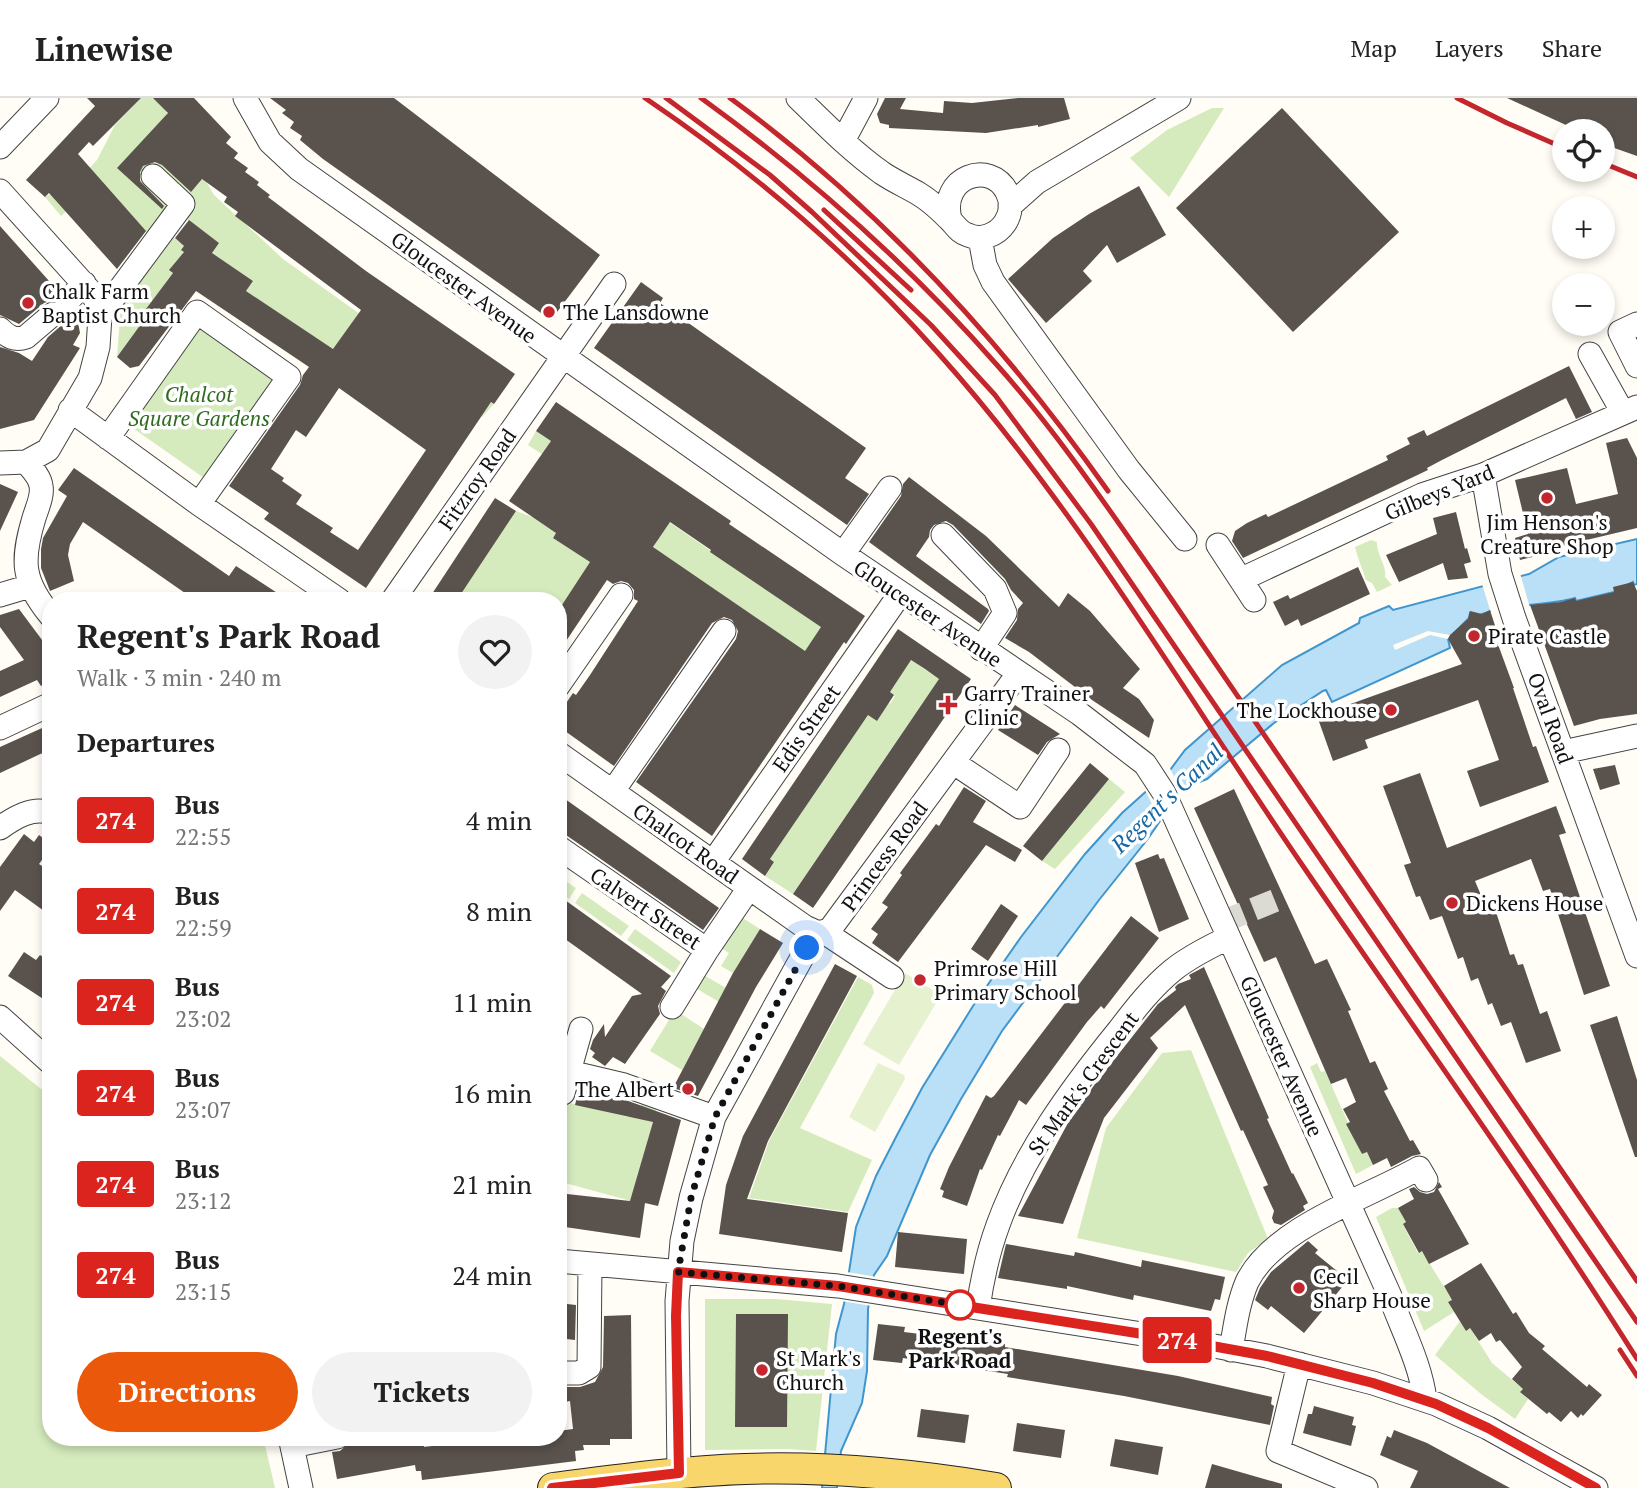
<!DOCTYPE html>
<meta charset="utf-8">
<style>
:root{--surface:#fff;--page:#f2f2f2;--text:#222;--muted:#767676;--line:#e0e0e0;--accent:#ea580c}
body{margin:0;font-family:"PT Serif",serif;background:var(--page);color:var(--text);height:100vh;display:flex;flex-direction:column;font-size:26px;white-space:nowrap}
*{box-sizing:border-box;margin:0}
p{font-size:23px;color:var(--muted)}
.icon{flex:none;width:38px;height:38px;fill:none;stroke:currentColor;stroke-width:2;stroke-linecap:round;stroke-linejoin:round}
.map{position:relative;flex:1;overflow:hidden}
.sheet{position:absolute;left:42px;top:494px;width:525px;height:854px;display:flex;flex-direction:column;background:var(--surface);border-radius:28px;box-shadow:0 4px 10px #0003}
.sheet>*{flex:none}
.badge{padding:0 14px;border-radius:5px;font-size:24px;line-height:46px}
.tools{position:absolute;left:1552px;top:21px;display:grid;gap:14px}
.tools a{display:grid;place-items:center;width:63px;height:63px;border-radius:50%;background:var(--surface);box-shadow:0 4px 10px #0003;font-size:35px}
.you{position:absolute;width:35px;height:35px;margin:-18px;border:5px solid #fff;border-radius:50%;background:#1a73e8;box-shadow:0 0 0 10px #1a73e833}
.map>.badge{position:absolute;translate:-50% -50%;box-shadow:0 0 0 4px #fff}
h2{padding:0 35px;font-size:26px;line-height:63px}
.round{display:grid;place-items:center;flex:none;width:74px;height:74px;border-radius:37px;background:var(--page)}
.headline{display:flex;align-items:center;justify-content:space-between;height:119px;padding:0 35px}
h1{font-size:33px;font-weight:800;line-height:52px}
.primary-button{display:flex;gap:14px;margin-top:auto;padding:14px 35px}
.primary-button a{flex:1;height:80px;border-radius:42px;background:var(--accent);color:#fff;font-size:28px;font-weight:800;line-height:80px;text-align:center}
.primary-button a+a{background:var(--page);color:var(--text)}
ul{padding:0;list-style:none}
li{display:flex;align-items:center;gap:21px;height:91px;padding:0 35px}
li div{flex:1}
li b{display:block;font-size:26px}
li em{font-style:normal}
li .badge{min-width:77px;font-weight:700;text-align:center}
header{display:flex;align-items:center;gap:42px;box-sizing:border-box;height:98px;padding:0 35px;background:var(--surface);border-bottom:2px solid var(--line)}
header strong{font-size:33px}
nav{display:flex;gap:38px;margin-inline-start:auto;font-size:24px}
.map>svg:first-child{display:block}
.green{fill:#d5ebbd}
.pitch{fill:#e6f2cf}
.water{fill:#b9e0f7;stroke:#3f96cf;stroke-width:2}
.pier{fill:#fffdf5}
.building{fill:#5a524d;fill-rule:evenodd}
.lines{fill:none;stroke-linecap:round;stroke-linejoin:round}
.minor-tunnel{stroke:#dbdad3;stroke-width:23;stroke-dasharray:23 11;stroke-linecap:butt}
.minor-casing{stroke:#444;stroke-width:25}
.major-casing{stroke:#222;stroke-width:32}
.minor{stroke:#fff;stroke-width:23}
.major{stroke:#f9d66b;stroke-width:30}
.rail{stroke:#c4262e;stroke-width:5}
.line-casing{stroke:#fff;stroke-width:16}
.line{stroke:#dc241f;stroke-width:10}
.walk{stroke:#111;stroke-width:7;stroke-dasharray:0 12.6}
.poi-dot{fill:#c4262e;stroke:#fff;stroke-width:2.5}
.stop-dot{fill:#fff;stroke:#dc241f;stroke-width:3.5}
.labels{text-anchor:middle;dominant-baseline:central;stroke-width:7;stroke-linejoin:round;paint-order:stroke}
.street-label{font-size:21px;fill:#111;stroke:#fff}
.poi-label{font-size:21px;fill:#111;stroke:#fff;text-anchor:start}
.park-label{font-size:21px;font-style:italic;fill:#2f6b1f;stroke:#fff}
.stop-label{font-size:21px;font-weight:bold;fill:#111;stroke:#fff}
.water-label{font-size:23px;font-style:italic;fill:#1768a6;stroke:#fff}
</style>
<header>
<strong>Linewise</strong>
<nav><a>Map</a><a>Layers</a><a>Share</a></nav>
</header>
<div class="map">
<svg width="1637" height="1390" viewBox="0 0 1637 1390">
<rect width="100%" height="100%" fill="#fffdf5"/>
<path class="green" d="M141,0h37l-13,12 49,85 69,64 169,121 42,24 -12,13 -23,-16 -126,-52 -87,-58 7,-10 -41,-28 7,-10 -36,-27 -14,18 15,12v6l-14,18 3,3 -35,48 3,3 -24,33 6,-80 29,-38 -52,-58 -39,35 -16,-19 36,-20 16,-17 18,-35z
M1212,10h12l-55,89 -39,-39 37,-28z
M198,225l80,56 -71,101 -80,-56z
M536,333l308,211 -5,8 -23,-15 -101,146 78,-138 -130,-89 -11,-4 5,-9 -72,-50 -32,46 37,25 -32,49v-11h-101l59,-89 19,7 31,-48 -38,-25z
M1371,442l6,2c-1,13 10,22 8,35l7,8 -15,7 -5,-9 -6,-3c-4,-12 -8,-21 -11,-33z
M887,546l74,50 -5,5 -32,2 -131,193 -28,-18 9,-14 -4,-3 98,-144 14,-17 8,6 5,-8 -5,-4 10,-15 -24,-16z
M1109,681l16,13 -70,77 -13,-8z
M558,778l18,12 -7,11 -11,-7z
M582,795l47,33 -8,10 -46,-33z
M738,817l22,14 -27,44 -12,-7 8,-13 -11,-7z
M635,831l46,33 -7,11 -47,-33z
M702,876l24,14 -7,14 -25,-15z
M858,879l14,8 2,8 -74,135 72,32 -24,52 -99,-14 20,-57z
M675,912l29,19 -22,41 -32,-19z
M1191,952l77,189 -20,14 -12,19 -159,-34 29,-110 56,-75z
M0,958l51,41v340h212l12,51h-275z
M1317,965l4,9 4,-1 37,83 5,-2 6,13 -17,9 -46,-107z
M558,1002l70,17 1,-3 8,2 5,-14 15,5 -26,94 -73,-20z
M1392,1110h6l8,14 -3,3 15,28 4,-2 30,49 -4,2 6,10 -30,19 -48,-114z
M705,1201h71l56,5 -16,147 -28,-2 -83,1z
M1460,1223l6,9 4,-2 22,35 31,26 -2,4 7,6 -13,20 -34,-25 -46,-39z"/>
<path class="pitch" d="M905,875l36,22 -42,70 -36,-21z
M878,965l26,12 1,4 -30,53 -26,-15z"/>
<path class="water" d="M1637,441v45l-3,1 -1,-3 -19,10 -38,9 -1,-3c-31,9 -67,4 -98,18l-7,-3 -1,5 -21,21 2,9 -118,54 -6,-12 -3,1 -49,32 -67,56 -24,9 -36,52 -48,60 -97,131 -41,68 -31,56 -43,101 -13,19 -6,34 -1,62 -5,32 -21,48 -4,37h-15l14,-154 8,-30 12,-77 20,-51 20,-39 26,-49 51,-82 48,-69 64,-83 37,-41 48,-43 15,-20 97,-85 77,-42 1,-5 29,-12 4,4 136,-36 30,-17z"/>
<path class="pier" d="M1520,475l10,35 -39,5 -9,-29z
M1428,533l22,4 -2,4 -18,-4 -35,15 -2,-5z
M1169,668l13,28 -20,30 -18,-36z
M847,1174l30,5 -5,29 -31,-5z"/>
<path class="building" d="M87,0h54l-48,48 -4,-4 -11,12 68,77 -29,38 -68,-76 -4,4 -19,-17 69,-74z
M153,0h41l37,39 -5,6 12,10 -4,5 14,10 -3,4 14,10 -2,3 13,10 -2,2 98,74 149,103 -21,30 -3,-2 -125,186 -102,-69 5,-6 -40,-27 71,-101 3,-10 6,-8 -113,-76 -57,75 -9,2 -13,-11 24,-33 -4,-3 36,-48 -4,-3 15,-18 -3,-2 3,-4 -9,-8 14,-18 30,23 -7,10 41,28 -7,10 87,58 28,-39 -126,-94 3,-4 -14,-10 3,-5 -25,-18 -11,13 -29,-27 -7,-3 -12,4 -3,6v9l24,25 -2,3 -45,-41 51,-55zM339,290l87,62 -68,100 -28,-18 3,-4 -37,-24 6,-9 -20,-14 2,-3 -13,-9 25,-39 10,7z
M270,0h124l206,157 -49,65 -228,-161 -23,-19 2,-4 -12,-8 4,-6 -12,-9 4,-3z
M885,0h21l-6,11 43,4 1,-12 28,2 46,-5h46l6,21 -32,8v-2l-52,8 -97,-5v-3l-9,-2 -3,-9z
M1507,0h130v58l-34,-12v-13h-24z
M1282,10l117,124 -106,100 -117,-124z
M1139,88l27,49 -49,28 -10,-18 -24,26 9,10 -46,42 -38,-44 45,-41 36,-24z
M0,128l58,65 -5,9 -9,3 -25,21 -19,-9z
M641,184l22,16 -3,5 206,145 -21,30 24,16 -22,31 -253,-177z
M76,214l4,21 -7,12 7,3 -46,72 -34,9v-82l19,6 13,8 16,-24 15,-13 4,-8z
M1569,268l23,46 -16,7 -10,-21 -124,62 -15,8 1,2 -185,88 -11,-17 3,-10 12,-8 19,-9 2,3 120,-57 -2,-4 24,-12 -3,-6 17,-8 3,6z
M556,304l175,119 -2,3 136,92 -19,28 -2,-2 -132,194 -76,-54 100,-143 2,-8 -6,-11 -8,-3 -12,6 -98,143 -56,-40v-11l15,-22 3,2 14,-20 48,-74 -4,-2v-9l-6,-7 -7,-2 -8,3 -6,-4 -49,73v-42l32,-49 -37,-24 3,-5 -47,-32 42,-60 -15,-10zM670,424l41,28 -1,2 111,75 -16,24 -152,-104z
M1627,340l10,20v70l-97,23 1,4 -21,5 -5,-22 13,-4 -13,-54 52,-12 9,36 42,-10 -12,-51z
M74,370l155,108 7,-10 52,34h-93l-112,-78 -13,22 -2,11 6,26 -24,10 -9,-23v-19l2,-11 24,-42 -9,-6z
M909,379l77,59 73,71 9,-14 22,18 50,58 -17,19 16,11 15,21 -5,18 -57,-38 -63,-48 -24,-14 12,-18 1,-11 5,-6 -12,-13 -6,-11 -52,-54 -7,-4 -12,4 -4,5 -1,7 -13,19 72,53 1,2 -8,13 -112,-82 32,-46 2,-12z
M0,386l18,8 -18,39z
M495,400l21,13 -59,89h-29z
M1456,414l9,37 2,-1 4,14 -7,2 4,14 -20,2 -5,-17 -44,19 -13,-27 51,-21 -4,-16z
M1358,469l12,27 -69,32 -3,-7 -13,7 -12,-24 15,-7 2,4z
M1633,484l4,9v123l-37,5 -26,7 -44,-121 31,-3 14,-4 1,3 38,-9 -1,-5z
M19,511l32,43v27l-10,7 -4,-6 -37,17v-26l24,-11 -24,-33v-12z
M1490,512l9,28 -3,1 18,49h-1l20,59 3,-1 13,36 -69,25 -13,-36 32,-11 -21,-60 -113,40 3,8 -35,13 -16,-45 145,-52 -14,-25 2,-4 18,-16 2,-8 12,3z
M898,531l73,50 -158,229 -20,-14 146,-215 -14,-10 -14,-9 -21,32 4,3 -17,26 -9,-6 -98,144 4,3 -9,14 -23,-17z
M1015,607l45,29 -13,8 -9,13 -40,-25z
M51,626v25l-51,24v-26z
M1090,665l19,16 -67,82 -19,-15z
M1615,667l5,19 -20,6 -7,-21z
M1420,675l27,75 109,-42 10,27 -7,2 51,151 -26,9 -34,-106 -7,2 -12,-32 -56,22 13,31 7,-2 1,2 14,43 4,-1 4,11 5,-1 17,50 7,-3 14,40 -35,12 -15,-41 -10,4 -9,-23 -4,2 -10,-27 -7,3 -8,-24 -5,2 -16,-43 -12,4 -10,-24 -4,1 -12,-32 7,-2 -28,-77z
M964,689l22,14 -13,21 49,28 -7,12 -29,-17 -88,117 -26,-19 6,-9 -7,-5 17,-22 -6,-4 20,-28 -2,-2 36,-49 3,2z
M1234,691l81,175 12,-5 24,51 -3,1 22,52 5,-2 13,28 -4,2 26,50 3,-1 8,14 -9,2 -21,11 -4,-9 -14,7 -6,-13 -5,2 -16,-30 4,-2 -7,-13 13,-7 -10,-24 -15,6 -55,-127 -12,5 -70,-154z
M558,696l161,114 -16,22 -137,-95 -8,-2z
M24,736l10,8 5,-7 12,9v4l-12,16 12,8v44l-36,-26 -15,21v-44z
M1158,756l2,5 4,-1 25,61 -30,13 -24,-69z
M558,797l113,81 -10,11 5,4 -8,15 2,8 -35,50 -12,-7 -8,9 -13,-9 3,-4 -5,-4 3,-9 11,-16 1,13 27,-41 10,-2 -84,-60z
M1001,806l17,12 -30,45 -17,-12z
M1131,818l28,22 -55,71 -3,-3 -14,16 -61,83 -7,-5 -19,36 -2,-1 -16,35 -2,-1 -13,37 -25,-9 2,-6 -4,-2 9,-22 37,-72 5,3 3,-2z
M760,831l23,14 -27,44 -58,109 -25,-8 60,-115z
M24,854l12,8 4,-5 11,7v42l-43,-28z
M835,866l22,12 -89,165 -21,58 101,14 -6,39 -123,-18 7,-49 17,-49z
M1204,869l65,151 -2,1 25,55 1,-1 15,30 -5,3 2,4 -24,15 -7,-2 -2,-5 2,-7 -11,-24 5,-2 -25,-55 -2,1 -56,-126 -35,33 8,10 -54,70 -41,106 -45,-8 51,-95 26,-37 63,-80 18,-14 -1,-3 3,-3 13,-5 -2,-4z
M1617,918l20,64v77h-2l-45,-132z
M579,991l41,9 61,22 -23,86 -13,-3 -5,35 -82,-12v-33l72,8 23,-79 -78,-17z
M1439,1084l3,5 -4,2 31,55 -40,20 -7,-13 -3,2 -16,-29 3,-2 -8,-14 16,-9 -5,-10 5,-2 6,5 7,2 7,-2z
M898,1134l69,7 -3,35 -69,-7z
M1308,1143l10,9 -3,3 33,27 -44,53 -33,-27 -3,4 -13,-10 5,-12 11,-16z
M1006,1146l68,12 1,-4 66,15 1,-7 83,17 -5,23 -5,-1 -4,12 -77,-16 -1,5 -66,-14v3l-69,-11z
M1481,1165l32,51 3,-2 13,21 16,13 -3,3 45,38 2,-3 13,11 -19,21 -2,-2 -3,4 -7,-7 -10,11 -12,-10 -2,2 -27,-22 3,-3 -11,-10 10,-12 -22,-27 -4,2 -5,-9 -12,8 -9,-13 -4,3 -18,-29 4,-2 -8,-14z
M558,1205l18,2 -1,35 -17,-2z
M736,1216h52l-1,113h-52z
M631,1217l1,124h-22v6h-27l1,5 -9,1 1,10 -154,19 -1,-9h-5l-1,-6 -78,14 -5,-27 8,-1 8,-7 47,-7v3l28,-2 1,9 86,-10h48v-6l15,-2 -3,-28 -11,2 -1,-16h22l15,-5 8,-15 1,-51z
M878,1226l27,3 -1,5 57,7v-2l44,7v3l173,29 94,21 -1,7 3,2 -4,19 -146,-29 -117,-19 1,-3 -105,-16 -1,5 -29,-3z
M1314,1308l40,11 -2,8 4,1 -5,20 -48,-13 5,-19h4z
M921,1311l48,6 -4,28 -48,-6z
M1017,1325l48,7 -4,28 -48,-7z
M1394,1332l33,13 83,45h-100l8,-17 -38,-16 7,-19 4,2z
M1115,1341l48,8 -5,28 -48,-9z
M1212,1366l70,20v4h-77z"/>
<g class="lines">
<path class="minor-tunnel" d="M1222,824l62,-25"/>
<g class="minor-casing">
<path id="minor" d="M245,0l25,44 29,27 544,385 237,160 65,50 19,29 226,503c12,33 31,69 35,104
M798,0c27,26 53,53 84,75 12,8 25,14 37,21 10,6 21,16 29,24 7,6 10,14 20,17 13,6 29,0 37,-12 6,-9 7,-21 2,-31 -17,-33 -68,-15 -57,27
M843,43l23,-43
M0,49l47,-49
M0,93l90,100 8,12 2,13 -2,31 -8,31 -42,72 -22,12 -26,1
M1010,108l27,-24 142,-84
M980,140l5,27 8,17 136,188 56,69
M67,204l17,-19
M100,218l83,-112 -30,-28
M1637,226l-17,8 17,34
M0,231c8,8 15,12 26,8l27,-23
M1590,256l33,59
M70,312l129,94 140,96
M108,340l89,-126 92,65 -90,127
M26,364c6,7 14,15 15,24 2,10 -4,22 -7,32 -13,43 -12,63 17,98
M1483,377l17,99 14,44 123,338
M943,437l52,54 10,24 -24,36
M1218,447l36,55
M843,456l47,-66
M1242,481l180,-84 61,-20 154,-68
M0,497l30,-9
M393,502l221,-316
M558,588l63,-91
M0,630l51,-24
M1563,654l74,-16
M558,655l247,174 11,5
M954,665l66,44 38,-57
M613,693l111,-160
M0,730c14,-10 33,-22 51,-15
M558,749l149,103 42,-62
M713,764l187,-268
M816,834h8l7,-4 187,-254
M824,834l68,45
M672,909l35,-57
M0,919l51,46
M569,974l55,13 90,32
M563,995l18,-64
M558,1163l280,25 355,56 74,14 106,27 63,21 52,24 108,60
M978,1210c4,-28 10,-56 20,-83 26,-72 73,-136 121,-195 16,-21 33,-43 54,-60 16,-13 36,-23 55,-32
M1231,1252c4,-23 7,-47 16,-68 26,-54 121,-85 172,-114l7,12
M1299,1266l-21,87 88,37
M558,1275h21l10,-6 1,-103
M290,1339l11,51
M292,1348l45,-9
M679,1375l-2,-172 5,-60 9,-43 23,-81 102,-185"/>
</g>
<g class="major-casing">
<path id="major" d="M553,1390c63,-8 128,-17 192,-19 79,-3 172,6 251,19"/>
</g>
<use href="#minor" class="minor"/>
<use href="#major" class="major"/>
<path class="rail" d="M645,0c108,73 207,158 293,255 140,156 248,343 367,516 111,162 227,323 332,490
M666,0l104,77 42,37 119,113 64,70 96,129 546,798
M701,0c108,78 208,167 296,267 59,66 109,140 160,213l480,703
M730,0c149,109 272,243 378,393
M1457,0l50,25 57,25
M1603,65l34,14
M824,112l87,80
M1620,1252l17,26"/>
</g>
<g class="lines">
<g class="line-casing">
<path id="line" d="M552,1390l127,-15 -3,-157 2,-44 160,14 330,52 99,18 106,27 63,21 52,24 108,60"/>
</g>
<use href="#line" class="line"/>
<path class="walk" d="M807,850l-92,169 -24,81 -13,74 160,14 122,19"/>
</g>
<g class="poi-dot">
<circle cx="28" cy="205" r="7"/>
<circle cx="549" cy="214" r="7"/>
<circle cx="1547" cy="400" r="7"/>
<circle cx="1474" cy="538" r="7"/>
<path d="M944.5 596.5h7v7h7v7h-7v7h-7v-7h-7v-7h7z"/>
<circle cx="1391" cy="612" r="7"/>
<circle cx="1452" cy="805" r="7"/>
<circle cx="920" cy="882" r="7"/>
<circle cx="688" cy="991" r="7"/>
<circle cx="1299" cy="1190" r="7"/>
<circle cx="762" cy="1272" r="7"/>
</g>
<circle class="stop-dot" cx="960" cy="1207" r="14"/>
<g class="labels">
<g class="street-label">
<text transform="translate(464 189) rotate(36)">Gloucester Avenue</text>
<text transform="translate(477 381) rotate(-55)">Fitzroy Road</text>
<text transform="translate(1439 394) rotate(-22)">Gilbeys Yard</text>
<text transform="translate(928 515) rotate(34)">Gloucester Avenue</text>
<text transform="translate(1551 620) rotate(70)">Oval Road</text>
<text transform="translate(806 630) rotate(-55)">Edis Street</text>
<text transform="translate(686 745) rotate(35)">Chalcot Road</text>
<text transform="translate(884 758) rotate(-54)">Princess Road</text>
<text transform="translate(646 810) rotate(34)">Calvert Street</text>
<text transform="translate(1282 958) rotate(66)">Gloucester Avenue</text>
<text transform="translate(1083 985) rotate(-54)">St Mark's Crescent</text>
</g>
<g class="poi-label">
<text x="42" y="193">Chalk Farm<tspan x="42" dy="24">Baptist Church</tspan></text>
<text x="563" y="214">The Lansdowne</text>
<text x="1547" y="424" text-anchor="middle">Jim Henson's<tspan x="1547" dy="24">Creature Shop</tspan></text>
<text x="1488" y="538">Pirate Castle</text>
<text x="964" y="595">Garry Trainer<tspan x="964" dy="24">Clinic</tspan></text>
<text x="1377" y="612" text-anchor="end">The Lockhouse</text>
<text x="1466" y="805">Dickens House</text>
<text x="934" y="870">Primrose Hill<tspan x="934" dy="24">Primary School</tspan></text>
<text x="674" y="991" text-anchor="end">The Albert</text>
<text x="1313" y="1178">Cecil<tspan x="1313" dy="24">Sharp House</tspan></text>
<text x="776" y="1260">St Mark's<tspan x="776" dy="24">Church</tspan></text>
</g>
<g class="park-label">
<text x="199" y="296">Chalcot<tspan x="199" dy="24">Square Gardens</tspan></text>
</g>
<g class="stop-label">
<text x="960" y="1238">Regent's<tspan x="960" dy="24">Park Road</tspan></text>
</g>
<g class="water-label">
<text transform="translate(1167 700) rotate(-44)">Regent's Canal</text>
</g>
</g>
</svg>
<div class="tools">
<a><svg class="icon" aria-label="locate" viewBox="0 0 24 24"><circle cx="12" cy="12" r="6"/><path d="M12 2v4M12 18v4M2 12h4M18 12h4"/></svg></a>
<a>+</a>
<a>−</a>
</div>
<div class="you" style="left:807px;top:850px"></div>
<b class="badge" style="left:1177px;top:1242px;background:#dc241f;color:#fff">274</b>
<section class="sheet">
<div class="headline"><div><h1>Regent's Park Road</h1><p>Walk · 3 min · 240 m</p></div><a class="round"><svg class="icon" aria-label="heart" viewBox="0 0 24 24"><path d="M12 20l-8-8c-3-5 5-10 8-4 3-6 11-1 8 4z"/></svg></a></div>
<h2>Departures</h2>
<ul>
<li><span class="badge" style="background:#dc241f;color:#fff">274</span><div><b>Bus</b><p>22:55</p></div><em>4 min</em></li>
<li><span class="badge" style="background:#dc241f;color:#fff">274</span><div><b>Bus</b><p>22:59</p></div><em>8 min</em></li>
<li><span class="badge" style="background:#dc241f;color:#fff">274</span><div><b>Bus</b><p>23:02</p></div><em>11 min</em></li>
<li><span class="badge" style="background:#dc241f;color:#fff">274</span><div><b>Bus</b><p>23:07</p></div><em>16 min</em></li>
<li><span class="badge" style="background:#dc241f;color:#fff">274</span><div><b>Bus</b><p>23:12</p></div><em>21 min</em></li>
<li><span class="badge" style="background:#dc241f;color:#fff">274</span><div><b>Bus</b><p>23:15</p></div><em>24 min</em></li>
</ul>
<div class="primary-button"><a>Directions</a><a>Tickets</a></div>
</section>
</div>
